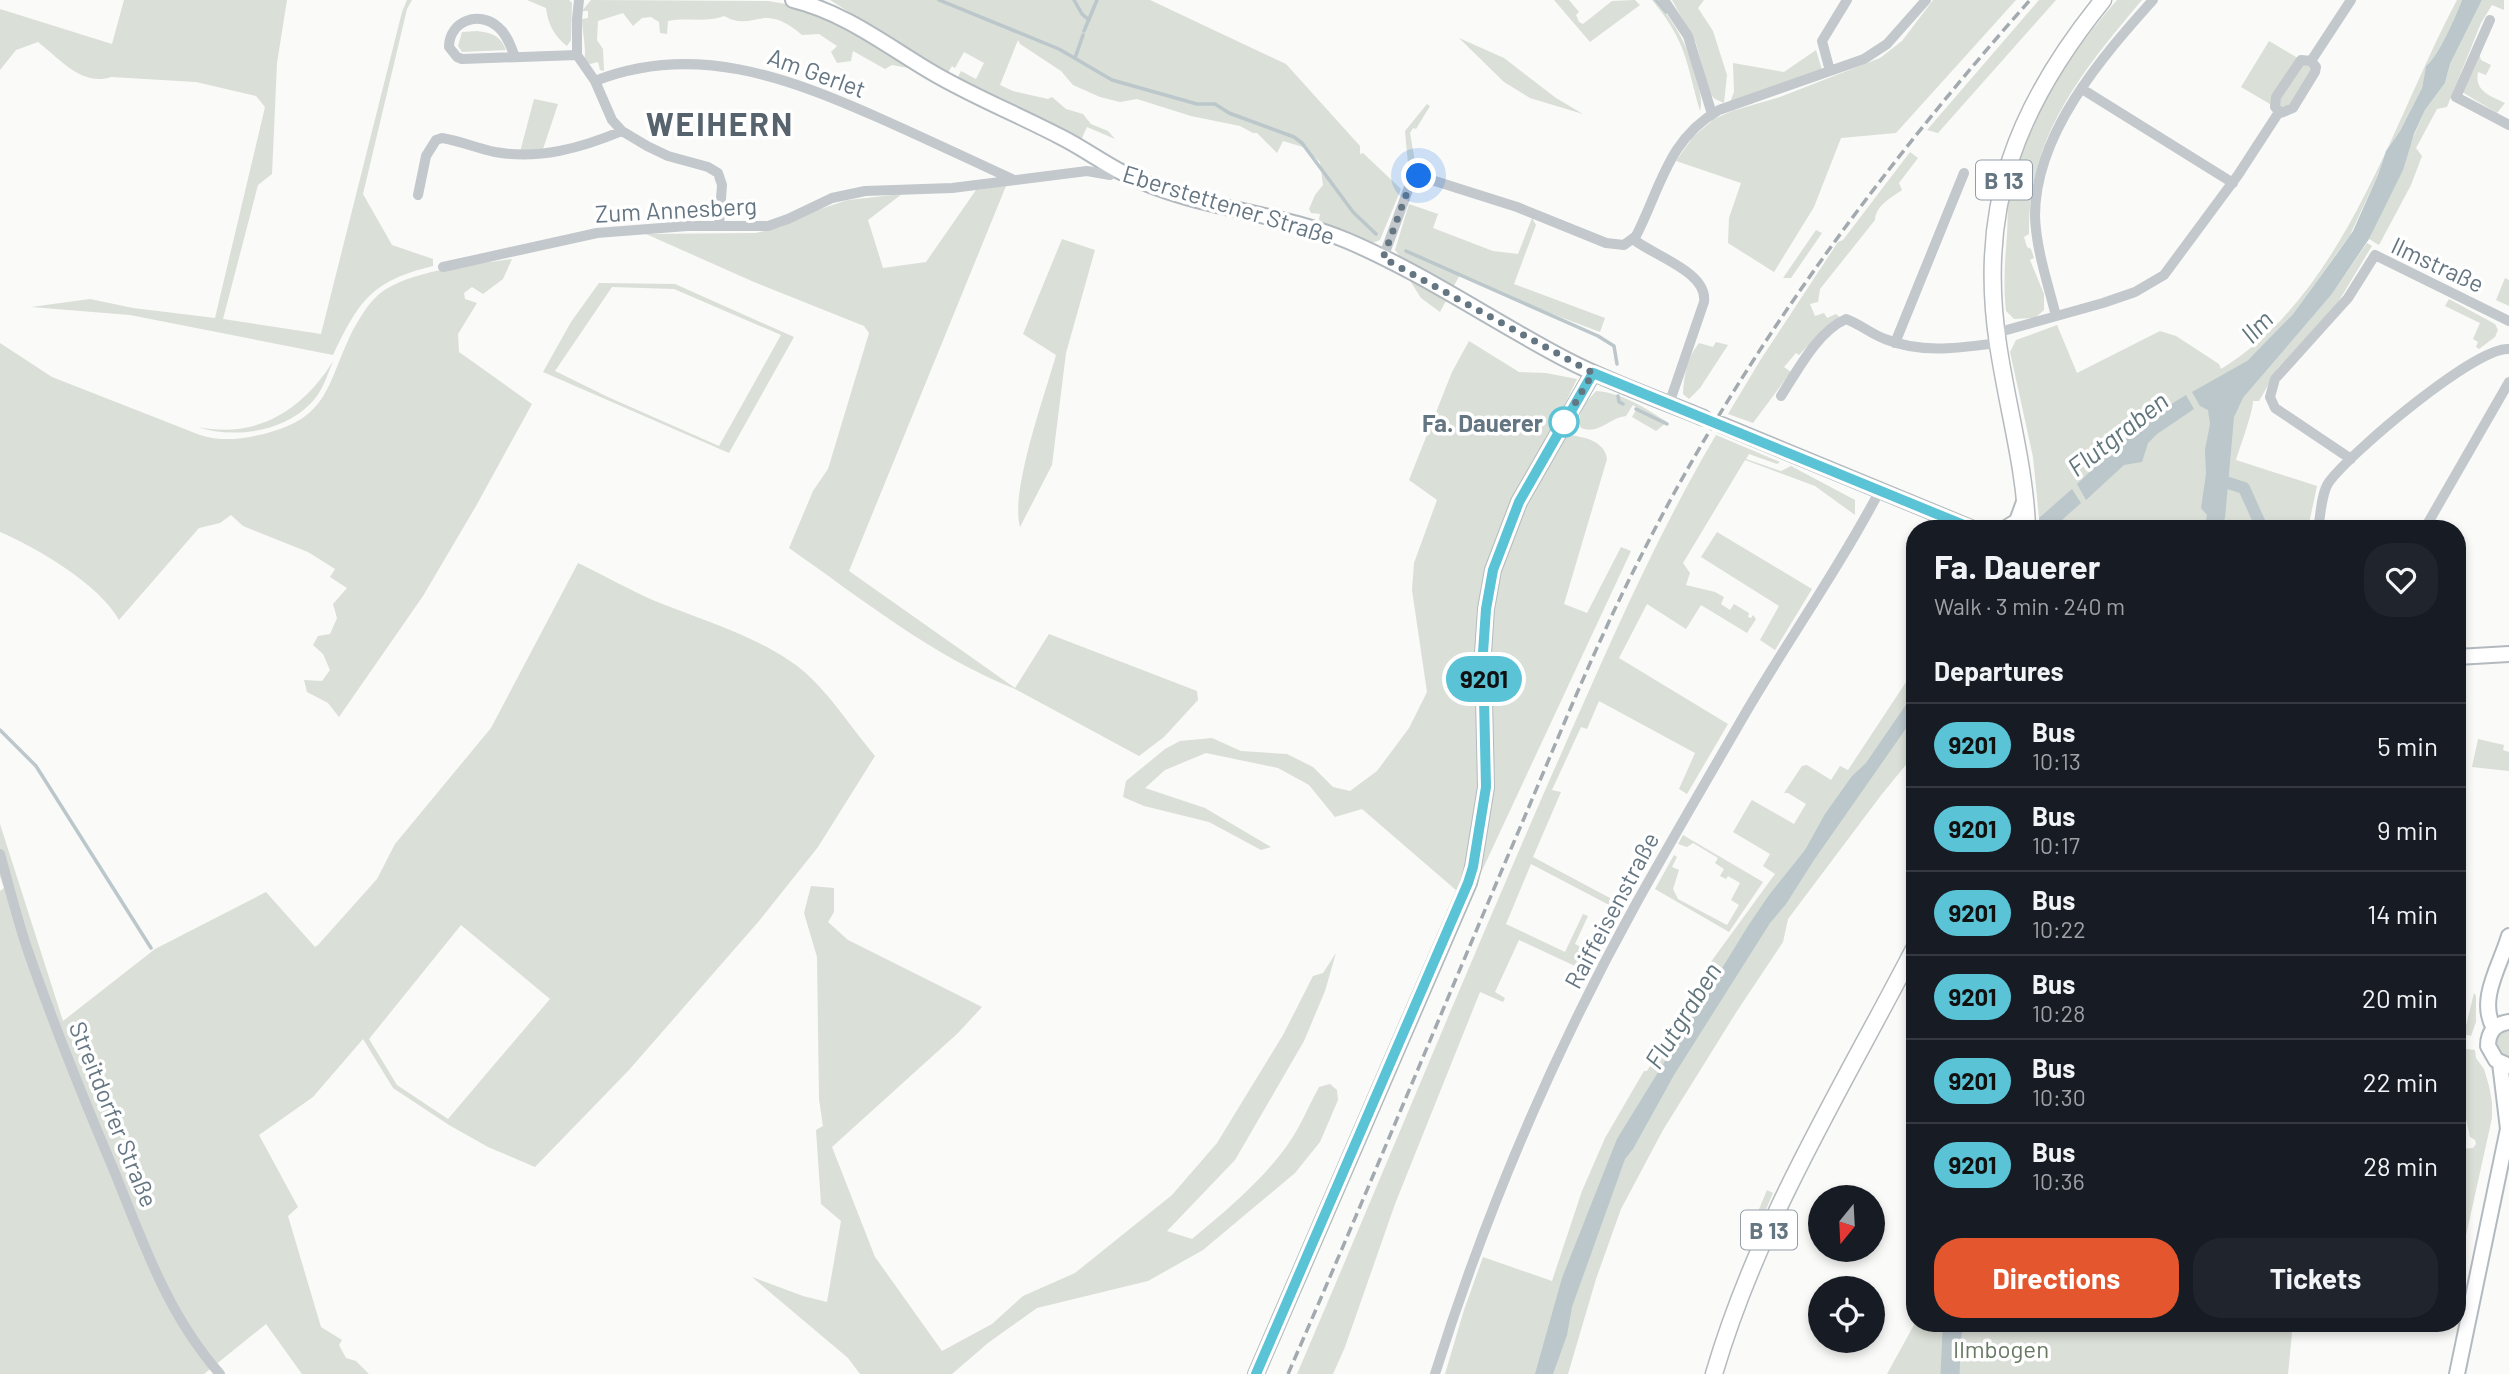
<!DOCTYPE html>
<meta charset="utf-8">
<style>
:root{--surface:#171b24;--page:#20242c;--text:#f1f3f6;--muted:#9ea1a6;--line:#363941;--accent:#e4572e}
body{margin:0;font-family:Barlow,sans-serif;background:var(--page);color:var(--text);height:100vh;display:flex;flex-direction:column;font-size:26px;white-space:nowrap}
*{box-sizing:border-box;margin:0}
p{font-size:23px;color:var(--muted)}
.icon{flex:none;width:38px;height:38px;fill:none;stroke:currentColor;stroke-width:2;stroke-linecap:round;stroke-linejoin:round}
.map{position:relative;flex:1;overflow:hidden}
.panel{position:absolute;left:1906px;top:520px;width:560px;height:812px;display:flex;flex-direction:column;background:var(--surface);border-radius:28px;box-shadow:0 4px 10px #0003}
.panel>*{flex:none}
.badge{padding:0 14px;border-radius:23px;font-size:24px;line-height:46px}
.needle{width:46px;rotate:198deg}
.fabs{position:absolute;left:1808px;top:1185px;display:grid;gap:14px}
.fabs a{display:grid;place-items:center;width:77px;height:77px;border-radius:50%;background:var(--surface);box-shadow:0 4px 10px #0003;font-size:35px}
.you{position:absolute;width:35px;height:35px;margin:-18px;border:5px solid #fff;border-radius:50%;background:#1a73e8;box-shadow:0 0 0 10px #1a73e833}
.map>.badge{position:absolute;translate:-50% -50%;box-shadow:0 0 0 4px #fff}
h2{padding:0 28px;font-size:26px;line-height:63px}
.round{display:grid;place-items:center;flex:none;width:74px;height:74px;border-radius:28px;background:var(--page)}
.overview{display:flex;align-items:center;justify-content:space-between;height:119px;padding:0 28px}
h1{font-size:33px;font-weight:700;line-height:52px}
.action{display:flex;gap:14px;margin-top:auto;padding:14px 28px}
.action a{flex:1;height:80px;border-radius:28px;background:var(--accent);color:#fff;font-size:28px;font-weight:700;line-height:80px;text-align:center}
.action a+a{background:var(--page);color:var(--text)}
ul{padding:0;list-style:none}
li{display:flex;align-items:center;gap:21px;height:84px;padding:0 28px;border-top:2px solid var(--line)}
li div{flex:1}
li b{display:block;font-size:26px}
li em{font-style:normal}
li .badge{min-width:77px;font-weight:700;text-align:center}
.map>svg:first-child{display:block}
.green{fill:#dadfd7;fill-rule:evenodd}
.water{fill:#bbc7cb}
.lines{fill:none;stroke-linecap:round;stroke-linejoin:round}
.stream{stroke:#bbc7cb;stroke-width:3.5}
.canal{stroke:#bbc7cb;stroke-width:12}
.river{stroke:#bbc7cb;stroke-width:19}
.secondary-casing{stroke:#b3babf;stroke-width:18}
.primary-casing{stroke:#b5babe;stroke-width:19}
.street{stroke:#c3c8cc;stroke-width:10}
.secondary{stroke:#fff;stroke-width:14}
.primary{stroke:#fff;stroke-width:16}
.rail{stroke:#a2aab0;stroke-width:3.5;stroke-dasharray:10 5;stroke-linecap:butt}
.line-casing{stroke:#fff;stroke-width:16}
.line{stroke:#5ac3d6;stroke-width:10}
.walk{stroke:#657683;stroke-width:7;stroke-dasharray:0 12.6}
.stop-dot{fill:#fff;stroke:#5ac3d6;stroke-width:3.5}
.labels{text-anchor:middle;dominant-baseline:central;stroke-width:7;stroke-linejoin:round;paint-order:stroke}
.shield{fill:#fff;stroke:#939fa8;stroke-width:2}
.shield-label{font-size:23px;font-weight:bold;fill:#657683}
.street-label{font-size:24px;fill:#657683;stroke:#fff}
.stop-label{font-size:24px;font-weight:bold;fill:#657683;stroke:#fff;text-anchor:end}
.park-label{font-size:24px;fill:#687a64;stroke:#fff}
.water-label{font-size:26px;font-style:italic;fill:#60757c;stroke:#fff}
.district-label{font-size:32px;font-weight:bold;letter-spacing:2px;fill:#57646e;stroke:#fff}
</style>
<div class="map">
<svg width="2509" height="1374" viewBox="0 0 2509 1374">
<rect width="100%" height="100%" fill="#fafaf8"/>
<path class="green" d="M124,0h163l-10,63 -5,111 -14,11 -35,134 98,15 81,-322 5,-12h5l-5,9 -44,185 29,51 41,14v7c-62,15 -74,35 -100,89l-203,-40 -99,-8 59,-8 43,9 82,10 50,-211 -9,-11 -60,-14 -85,-5c-29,10 -52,-19 -73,-35l-22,8 -16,20v-61l112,35z
M527,0h42l3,3 -1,37 -4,6c-13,-10 -19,-22 -21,-38z
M591,0l177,1 30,5 53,22 68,42 -27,-5 -7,4 -32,-18 -2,10 -14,2 -6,-11 6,-6 -18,-12 -17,1c-41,-35 -47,-2 -78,-19 -18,7 -38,1 -56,5l-1,13 -7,-1 -1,-11 -8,-5 -9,1 -9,8 -10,-13 -25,8 -1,19 6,9 1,22 -4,-1 -2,-8 -8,2 -6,-3c3,-12 -2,-29 -2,-42l6,-1v-7h-6z
M830,0h320l136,64 74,82v8l3,-1 38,36 -21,51 -10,4 -52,-19 2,-11 -9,-1 -2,-4 6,-14 8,-10 -3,-23 -17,-15 -20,-6 -6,12 -20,-20h-4l-13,-7 -49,-10 -54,-17 -17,3 -20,-5 -27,-12 -12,-14 -41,-27 -2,-4 -18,45 13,6 35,8 4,-2 14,12 17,5 8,10 17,7 7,8 -28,-12 -6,13 -124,-61 4,-8 15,8 8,-16 -20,-11 -9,16 -3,-2 -5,8z
M1554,0h15l10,12 -3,3 3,7 4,2 29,-23 23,-1 5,5 -50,37z
M1652,0h4c20,25 33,47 40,78 3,11 7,22 4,33 -14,-49 -13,-69 -48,-111z
M1672,0h32l-6,8 15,23 14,44 -3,28 -9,-4 -5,-5 -14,-51z
M1933,0h83l-120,133 -55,5 -27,69 -40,65 -46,-29 1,-25 12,-35 -65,-22 17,-24 21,-18 18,-8 48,-14 100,-39 22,-17z
M2039,0h17l-118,133 -11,-3z
M2117,0h25c-59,70 -115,137 -113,234l-5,3 3,10 4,2 3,9 -4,2 14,34v16l-9,8 -21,1 -8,-8c-3,-25 -1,-51 1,-76 1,-13 0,-26 2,-38 14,-74 59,-141 108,-197z
M2457,0h5c-6,16 -24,57 -36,66l-4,22 -22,43 -14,20 -8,24 -28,60 -57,79 -46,47 -13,54 9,-17 89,-104 35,-51 5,3 -35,58 -59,64 -19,33h-6c0,11 -13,46 -17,59l81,26 -9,42h-268l-7,-71 -23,-105 6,-12 41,-15 20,48 83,-42 16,5 43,28 2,5c124,-75 171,-247 236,-369z
M2482,0h22v10l-12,-5 -11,18 -34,84 -10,2 -21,39 6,8 -11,29 -32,60 -10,-6 56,-129 20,-27 5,-19z
M477,31c15,2 23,4 29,19l-44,2 -4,-6 4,-14z
M1459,38l45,20 52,40 27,16 -53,-16 -26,-16z
M2269,41l32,19 13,4 -21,44 -18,-1 -34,-20z
M1816,50l7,23 -93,29 4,-10 -1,-29 51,9z
M2478,50l3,10 10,5 -5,10 -8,-3c-4,19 12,24 27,31l-8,10 -35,-21z
M534,99l24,5 -16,48h-22z
M1427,104l3,2 -14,23 -3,-1 -3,5 5,29 -3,5 -4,-3 -3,-33z
M1910,152l8,6 -19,25 3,7c-11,8 -26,15 -27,30l-55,69 -2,13 -8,2 5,12 9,-3 3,5 9,-4 5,4 -19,13 -23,24 -3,-2 -12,14 7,5 -38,51 -25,-9 33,-55 77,-117 5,-2z
M1006,186l-157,385 166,117 34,-54 148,57 1,9 -34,37 -25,19 -124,-67c-83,-33 -153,-90 -226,-141l24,-57 15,-22 41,-136 -5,-7 -110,-44 -108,-48 110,-1 25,-6 33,-16 34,-11 54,-6 -34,26 15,48 43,-6 50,-72z
M1409,204l29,10 -5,14 60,23 25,3 14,-36 4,7 -22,59 91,34 -5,14 -79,-30 -61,-27 -7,12 -51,-28 -7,-9z
M1816,230l6,3 -31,45h-8z
M1062,239l33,11 -29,103 -14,112 -32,62c-10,-37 25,-132 36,-172l-33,-21z
M512,259l-9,20 -20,15 -11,-7 -8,6 1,6 12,4 -19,31 1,18 73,52 -56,102 -53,90 -84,121 -11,-14 -21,-11 -3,-12 18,1 8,-11 -7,-16 -10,-9 5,-9 12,-2 7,-16 -4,-14 14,-16 -17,-11 5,-8 -27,-17 -65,-26 -12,-11 -11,8 -21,5 -80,92c-19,-35 -83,-73 -119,-88v-189l52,34 148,58c23,7 41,4 64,-1 67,-17 62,-50 89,-104 7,-12 14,-25 25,-35 30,-25 95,-30 134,-36z
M1407,276l40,23 -7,13 -19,-14z
M2505,278l4,2v26l-13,-6z
M599,283l76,1 119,53 -65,116 -186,-81 28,-50zM612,287l62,2 107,46 -62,111 -111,-49 -53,-26z
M2449,299l46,25 3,6 -3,7 -16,12 -3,-2 2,-5 -5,-3 7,-16 -35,-17z
M1469,341l50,31 27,1 31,6 -26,53 -36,64 -27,72 -7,211 -7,53 -11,45 -6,14 -95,-82 -27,8 -26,-32 -31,-17 -72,-15 -41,17 -20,18 60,20 66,39 -10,3 -52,-28 -65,-16 -21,-9 3,-16 39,-32 15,-8 32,-3 29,13 46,3 26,13 20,20 17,4 27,-20 32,-43 18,-36 -15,-102 2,-27 23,-63 -28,-20 43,-108z
M1716,342l12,3 -28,43 -11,11 -6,-5c1,-19 4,-36 16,-51l14,4z
M333,361c-6,15 -11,32 -23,43 -27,28 -77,35 -112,23 59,12 105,-17 135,-66z
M1596,391c27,2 49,17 71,31l-11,9 -24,-14 5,-9 -4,-3 -7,11c-17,2 -27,19 -45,12 -6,-14 6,-27 15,-37z
M1567,435c16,1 38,6 40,24l-43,145 23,9 34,-66 10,4 -152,326 -1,-12 15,-80 1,-30 -8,-98 11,-79 23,-66 42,-73z
M1716,435l64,27 -3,2 -28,-10 -3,5 35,12 10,-5 64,34v15l-40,-29 -70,-26 -62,103 7,10 -4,12 29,7 9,5 -3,7 9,6 4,-6 15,9 -1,4 3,1 2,-3 3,4 -9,14 -46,-28 -15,24 -39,-25 -28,54 109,66 -41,70 -8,-5 16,-36 -96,-52 -12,28 -6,-2 -29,63 9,2 -28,65 92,49 -6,12 -9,-4 3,-7 -82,-43 -25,60 59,28 18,-38 5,2 -13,28 20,10 15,-29 4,3 -24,45 -71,-33 -24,52 10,6 -2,4 -23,-10 -85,212 -50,143 -12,27h-36c85,-198 167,-398 253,-595 52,-117 101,-234 166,-344z
M1717,532l95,57 -37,61 -15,-10 19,-34 -78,-49z
M578,563c26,12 51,27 77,38 49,20 116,39 155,76 24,23 43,53 65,79l-57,91 -59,74 -130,149 -94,97 -47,-20 -39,-22 -56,-37 -30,-49 -50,58 -54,38 39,72 -10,9 33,111 21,13 -3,5 7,13 10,3 13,13h-67l-36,-50 -62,50h-204v-483l4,-3 -4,-12v-52l63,197 92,-72 111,-57 49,55 3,-2 59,-66 18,-35 96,-116zM461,925l89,74 -102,120 -51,-34 -28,-46z
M1914,670v85l-32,39 -94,125 -5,23 -46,69 -74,119 -42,79 -25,70 -28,95h-123l19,-64 19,-53 69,24 30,-90 23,-53 39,-67h3l66,-112 62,-85 -12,-8 7,-12 -37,-22 17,-29 2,-3 42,24 12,-20 -18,-11h-4l18,-27 5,-1 24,15 9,-14 8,4z
M2478,739l26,6 -1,5 6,2v19l-37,-4z
M1683,835l80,47 -34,50 -74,-43 19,-34 3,2 -5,10 7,3 -6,19 5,10 49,26 12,-20 -8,-5 9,-17 -12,-7 -2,3 -6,-3 4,-7 -9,-6 3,-5 -25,-15 -6,4 -9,-3z
M811,886l23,2v24l-6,10 20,18 134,67 -24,26 -126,114 43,110 67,94 50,-27 31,-28 52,-23 97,-78 45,-52 66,-108 30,-59 10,-3 13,-20 -11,38 -21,50 -69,119 -68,71 25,8c36,-30 81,-67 105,-109 8,-14 14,-29 22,-43l11,-3 7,6 1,10 -18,42 -25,31 -92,77 -55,31 -111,27 -49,35 -36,31h-92l-12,-16 -96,-81 51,19 24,6 14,-81 -20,-17 -5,-74 7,-4 -4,-27 -2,-142 -13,-44z
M2474,993l2,3v26l-5,14 -7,-2z
M2509,1028v32l-12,-7c-4,-14 -1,-19 12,-25z
M2457,1048l18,2 1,8 8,11 5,17 3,16v16l-35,158v-119l1,-8 15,-1 3,-4 -1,-4 -5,-3 -7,-32 -6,-3z
M1767,1190l6,3 -20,47 -6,-2z
M1915,1323h378l-5,51h-401z"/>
<path class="water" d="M2462,0h20l-32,64 -5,19 -20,27 -11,24 -11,36 -34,69 -37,55 -89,104 -9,19 -9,101 -4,10h-16l2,-13 -6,-7 5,-34 -1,-24 5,-26 -2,-14 -8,-4 -8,-14 55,-31 46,-47 43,-59 17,-24 25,-56 8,-24 14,-20 22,-43 4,-22c12,-9 30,-50 36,-66z
M2186,395l8,14 -37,25 -9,9 -6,19 -18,3 -38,35 -9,-16 18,-17 5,-19 16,-1 34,-30z
M2072,489l9,14 -28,25h-13l-1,-10z
M1914,693v24l-100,143 -28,44 -16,19 -96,152 -41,74 -8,10 -53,148 -5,28 -14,39h-18l27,-96 55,-139 131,-213 21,-31 36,-45 20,-36 27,-38 14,-13z"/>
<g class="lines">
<path class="stream" d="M939,0l120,49 53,31 85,24h18l14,9 65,24 8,6 51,69 23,22
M1074,0l8,14 7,6
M1656,0l10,12
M1084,31l13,-31
M1075,58l8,-23
M1406,251l192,85 16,10 3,18
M1618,396l1,6 4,2
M1636,409l31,15
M0,730l36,36 115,182"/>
<path class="canal" d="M2219,480l25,8 18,40"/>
<path class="river" d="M1950,1374l2,-41 3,-10"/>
<g class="secondary-casing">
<path id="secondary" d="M793,0c53,13 94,46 140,73 41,24 86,42 128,64 22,11 42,26 64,37 69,35 152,37 223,67 77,33 146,81 219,119 44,23 91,39 137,58
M1722,425l249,103
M2006,528l11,-7 7,-19
M2457,657l52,-3
M2509,1022c-14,2 -21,10 -21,24l8,14 13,6
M2494,1028c-17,-28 7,-64 15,-92
M2500,1063l8,66
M1256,1374l213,-491 4,-16 13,-80 -3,-134 3,-44 7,-39 26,-68 74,-129
M2457,1374l52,-250"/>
</g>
<g class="primary-casing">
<path id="primary" d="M2027,528c-2,-61 -20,-122 -29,-184 -21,-138 19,-238 105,-344
M1714,1374c44,-151 128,-286 200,-425"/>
</g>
<path class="street" d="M579,0l-2,19v36l18,26 17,39 10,11 25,15 21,10 40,11 10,6 4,12 -3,41
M1664,0l24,36 24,78
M2490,20l-34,77 53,28
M515,57c-4,-10 -8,-23 -17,-30 -19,-17 -49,-6 -49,20l8,10 5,2 115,-4
M2301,60l10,1 5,6 -1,5 -22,36 -12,5 -6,-6 1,-10z
M2311,61l40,-61
M1830,71l-8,-30 25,-41
M595,81c99,-39 191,-4 282,36 45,20 90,41 135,62
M2082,89l151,94
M418,195l8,-39 10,-16 6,-2c18,3 35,10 53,14 44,8 86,-4 127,-21
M1633,239c21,17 75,33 71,63l-35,102
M1383,258l29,-79 7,-3 98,31 89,36 18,2 12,-9c25,-49 32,-97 83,-126l145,-51 23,-15 39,-44
M443,267l154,-34 90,-7h81l20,-7 44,-21 33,-7 87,-3 135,-17 23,4 3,-7
M2056,316c-8,-32 -20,-67 -21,-100 0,-82 66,-158 118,-216
M1996,333l107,-30 32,-11 29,-17 74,-100 41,-63
M1895,343l69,-170
M1781,396c17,-26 36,-64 65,-77 14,5 25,15 39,20 37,15 74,9 113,4
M2351,459l-76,-51 -5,-11 5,-18 73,-81 27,-43 134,66
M2318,528c3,-13 3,-35 11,-46 21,-29 147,-136 180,-133
M2425,528l84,-146
M0,854c9,32 17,65 28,97 26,75 56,149 87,222 29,72 53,142 105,201
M1435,1374c51,-163 119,-322 202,-472 34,-61 70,-122 105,-183 44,-76 96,-149 137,-227"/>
<use href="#secondary" class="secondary"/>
<use href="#primary" class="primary"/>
<path class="rail" d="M1288,1374c75,-172 146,-344 219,-516 43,-99 82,-200 131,-296 103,-206 240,-390 392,-562"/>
</g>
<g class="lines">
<g class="line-casing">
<path id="line" d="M1256,1374l212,-491 5,-16 13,-80 -3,-134 3,-44 7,-39 26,-68 74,-129 378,155"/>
</g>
<use href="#line" class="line"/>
<path class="walk" d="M1419,176l-7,3 -29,79 210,115 -29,49"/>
</g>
<circle class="stop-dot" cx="1564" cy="422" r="14"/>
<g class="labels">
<g class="shield">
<rect x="1976" y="160.5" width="56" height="39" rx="5"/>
<rect x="1741" y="1210.5" width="56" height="39" rx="5"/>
</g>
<g class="shield-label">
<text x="2004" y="180">B 13</text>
<text x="1769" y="1230">B 13</text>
</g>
<g class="street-label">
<text transform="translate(817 72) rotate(20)">Am Gerlet</text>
<text transform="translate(1229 204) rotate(17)">Eberstettener Straße</text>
<text transform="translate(676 209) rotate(-3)">Zum Annesberg</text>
<text transform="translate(2438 264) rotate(25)">Ilmstraße</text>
<text transform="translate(1611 910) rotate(-62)">Raiffeisenstraße</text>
<text transform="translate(114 1114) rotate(68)">Streitdorfer Straße</text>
</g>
<g class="stop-label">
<text x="1543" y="422">Fa. Dauerer</text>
</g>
<g class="park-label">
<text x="2001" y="1348">Ilmbogen</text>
</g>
<g class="water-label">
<text transform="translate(2256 326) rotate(-46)">Ilm</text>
<text transform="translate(2117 433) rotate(-38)">Flutgraben</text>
<text transform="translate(1682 1015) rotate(-58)">Flutgraben</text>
</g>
<g class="district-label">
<text x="720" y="123">WEIHERN</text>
</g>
</g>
</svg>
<div class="fabs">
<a><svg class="needle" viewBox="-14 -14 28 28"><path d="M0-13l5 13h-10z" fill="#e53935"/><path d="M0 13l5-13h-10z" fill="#9ea1a6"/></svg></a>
<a><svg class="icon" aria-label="locate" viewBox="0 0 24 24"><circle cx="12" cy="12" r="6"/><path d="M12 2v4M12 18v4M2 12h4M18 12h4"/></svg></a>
</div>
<div class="you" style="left:1419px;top:176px"></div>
<b class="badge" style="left:1484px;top:679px;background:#5ac3d6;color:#111">9201</b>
<section class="panel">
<div class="overview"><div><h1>Fa. Dauerer</h1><p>Walk · 3 min · 240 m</p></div><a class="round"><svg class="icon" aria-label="heart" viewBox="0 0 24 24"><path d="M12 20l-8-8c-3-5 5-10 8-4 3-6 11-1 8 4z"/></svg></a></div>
<h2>Departures</h2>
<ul>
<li><span class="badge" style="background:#5ac3d6;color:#111">9201</span><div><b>Bus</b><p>10:13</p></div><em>5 min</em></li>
<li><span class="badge" style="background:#5ac3d6;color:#111">9201</span><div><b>Bus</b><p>10:17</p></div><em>9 min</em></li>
<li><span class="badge" style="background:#5ac3d6;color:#111">9201</span><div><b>Bus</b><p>10:22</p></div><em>14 min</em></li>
<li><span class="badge" style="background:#5ac3d6;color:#111">9201</span><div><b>Bus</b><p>10:28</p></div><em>20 min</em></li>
<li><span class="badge" style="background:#5ac3d6;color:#111">9201</span><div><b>Bus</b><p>10:30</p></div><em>22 min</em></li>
<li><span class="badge" style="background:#5ac3d6;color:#111">9201</span><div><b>Bus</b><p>10:36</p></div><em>28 min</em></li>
</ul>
<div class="action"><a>Directions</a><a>Tickets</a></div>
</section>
</div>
